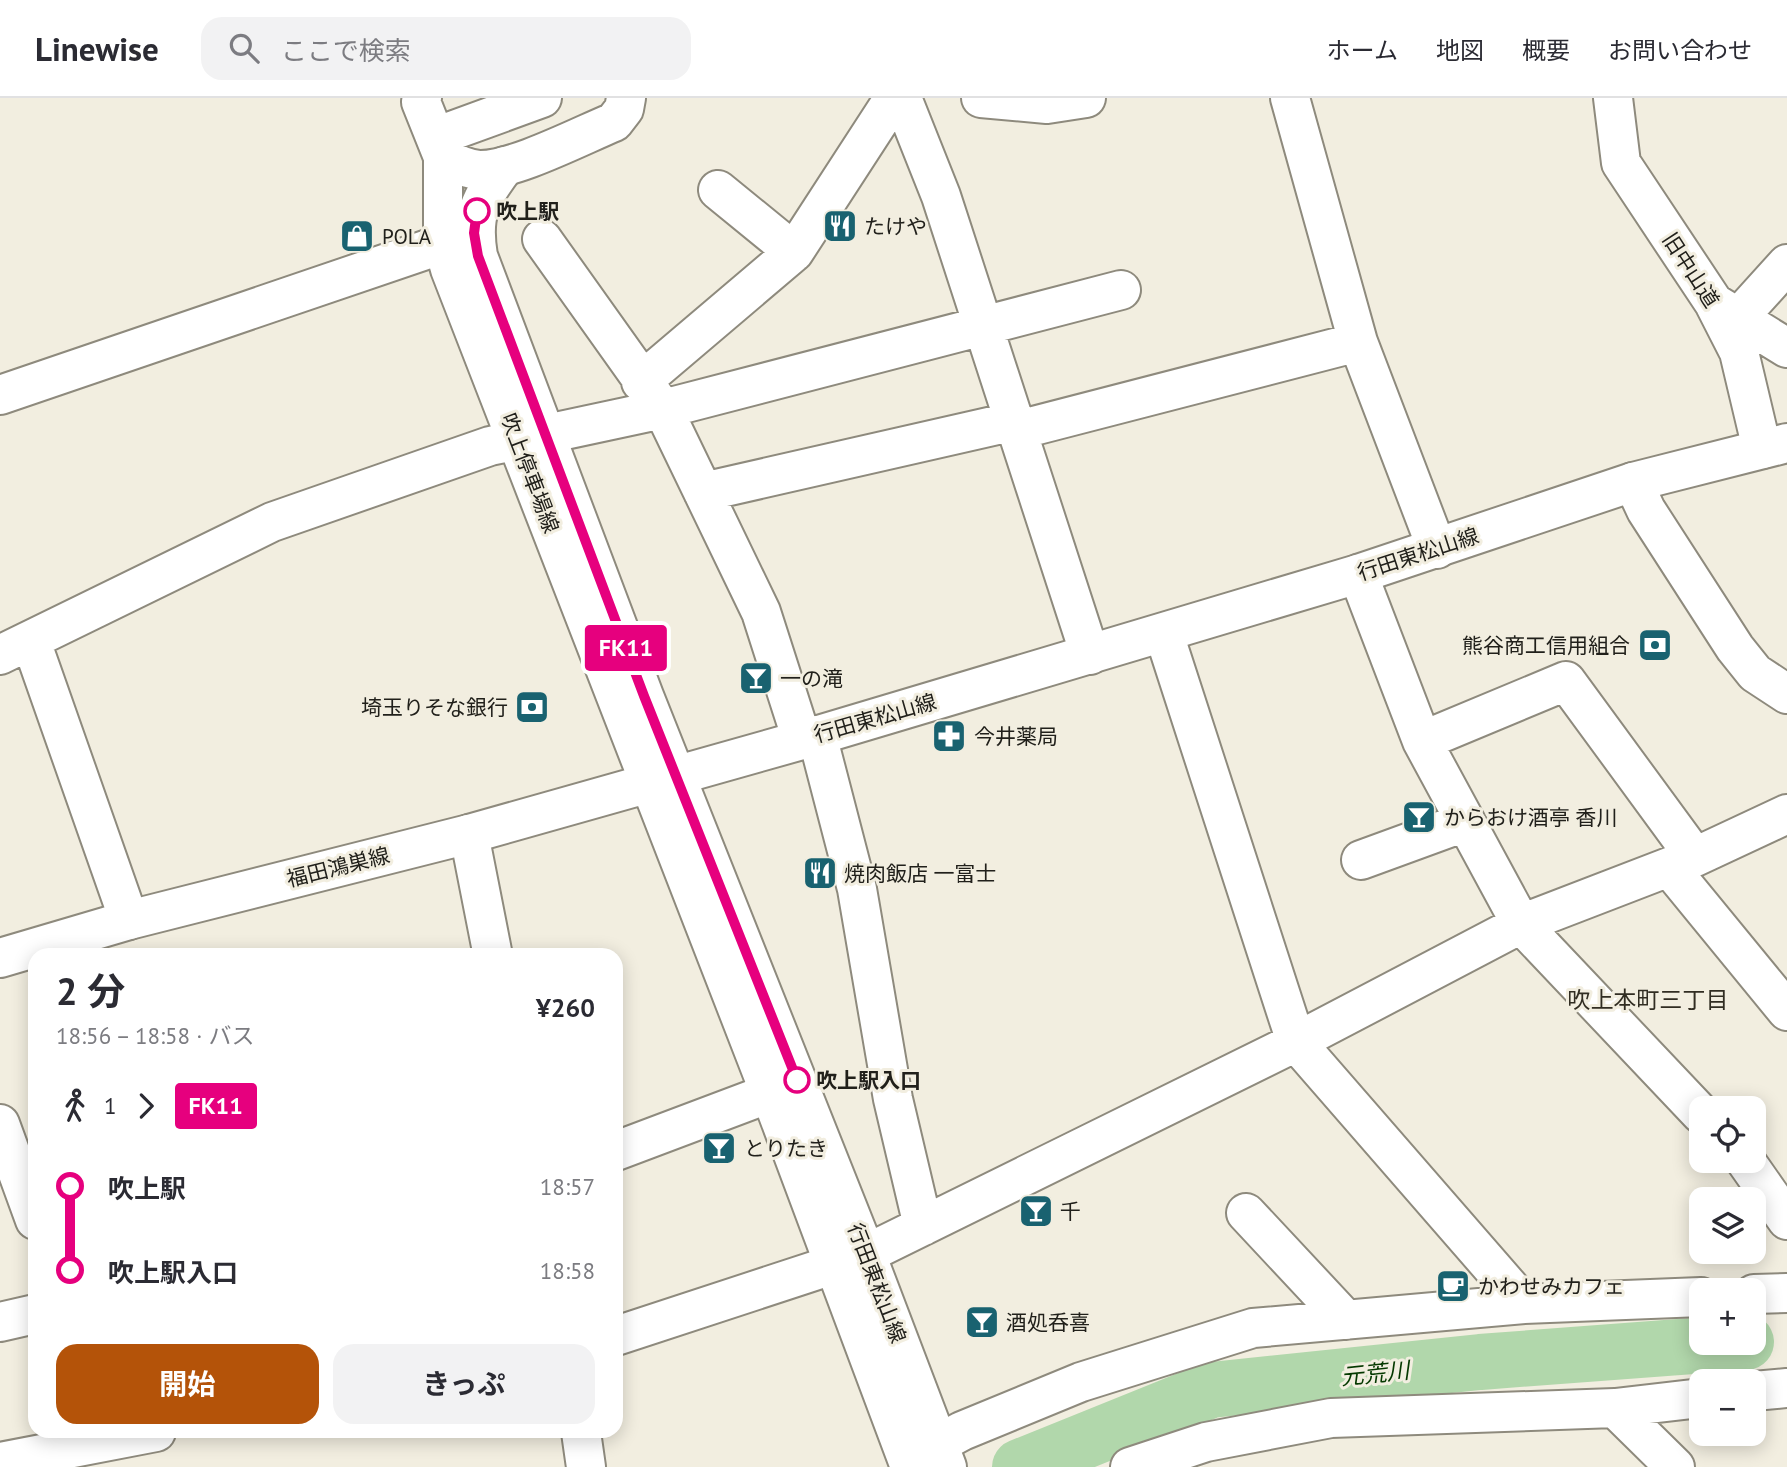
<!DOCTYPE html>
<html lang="ja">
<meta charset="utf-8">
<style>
:root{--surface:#fff;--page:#f2f2f3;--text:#2b2b33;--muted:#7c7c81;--line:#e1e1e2;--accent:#b45309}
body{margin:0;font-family:"PT Sans","Noto Sans JP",sans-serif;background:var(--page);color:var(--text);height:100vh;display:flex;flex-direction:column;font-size:26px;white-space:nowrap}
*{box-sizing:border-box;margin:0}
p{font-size:23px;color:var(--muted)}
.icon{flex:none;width:38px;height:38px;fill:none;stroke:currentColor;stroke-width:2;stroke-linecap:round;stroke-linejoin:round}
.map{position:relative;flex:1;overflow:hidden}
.details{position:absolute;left:28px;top:850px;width:595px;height:490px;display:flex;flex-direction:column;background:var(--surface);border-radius:21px;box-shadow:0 4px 18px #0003}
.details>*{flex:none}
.badge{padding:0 14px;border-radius:5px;font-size:24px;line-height:46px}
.fabs{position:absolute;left:1689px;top:998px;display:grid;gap:14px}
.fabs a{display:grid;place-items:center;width:77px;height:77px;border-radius:14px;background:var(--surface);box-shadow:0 4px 18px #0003;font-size:35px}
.map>.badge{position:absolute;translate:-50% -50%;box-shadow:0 0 0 4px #fff}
.legs{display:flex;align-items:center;gap:10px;height:77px;padding:0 28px;font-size:23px}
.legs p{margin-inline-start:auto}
.head{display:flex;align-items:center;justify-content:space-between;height:119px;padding:0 28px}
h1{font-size:38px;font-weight:700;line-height:52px}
.primary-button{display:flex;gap:14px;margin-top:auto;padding:14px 28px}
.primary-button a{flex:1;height:80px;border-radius:21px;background:var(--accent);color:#fff;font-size:28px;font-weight:700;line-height:80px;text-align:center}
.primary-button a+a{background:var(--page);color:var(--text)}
ul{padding:0 28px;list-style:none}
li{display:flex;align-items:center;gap:24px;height:84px;font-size:26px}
li i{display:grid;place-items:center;width:10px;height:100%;margin:0 9px;background:currentColor}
li i::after{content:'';width:18px;height:18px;margin:-9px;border:5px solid;border-radius:50%;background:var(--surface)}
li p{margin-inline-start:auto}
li:first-child i{background:linear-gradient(#0000 50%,currentColor 0)}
li:last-child i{background:linear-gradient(currentColor 50%,#0000 0)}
header{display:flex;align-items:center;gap:42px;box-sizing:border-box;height:98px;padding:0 35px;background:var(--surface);border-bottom:2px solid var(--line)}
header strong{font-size:33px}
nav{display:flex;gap:38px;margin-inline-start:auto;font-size:24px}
.search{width:490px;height:63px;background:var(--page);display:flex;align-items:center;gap:18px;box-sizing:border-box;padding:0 24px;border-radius:21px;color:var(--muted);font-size:26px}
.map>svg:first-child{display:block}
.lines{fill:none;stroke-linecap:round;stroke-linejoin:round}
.river{stroke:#b1d7ab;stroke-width:56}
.minor-casing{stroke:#8e8a7d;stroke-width:42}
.major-casing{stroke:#8e8a7d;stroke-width:42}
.minor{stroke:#fff;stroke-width:38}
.major{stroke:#fff;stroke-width:38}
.line-1-casing{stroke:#fff;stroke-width:16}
.line-1{stroke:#e6007e;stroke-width:10}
.stop-1-dot{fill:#fff;stroke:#e6007e;stroke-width:3.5}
.labels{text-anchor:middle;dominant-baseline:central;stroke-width:6;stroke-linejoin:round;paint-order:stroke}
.stop-label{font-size:21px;font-weight:bold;fill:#21201b;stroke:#f2eee0;text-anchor:start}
.poi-label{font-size:21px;fill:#21201b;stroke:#f2eee0;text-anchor:start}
.street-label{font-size:21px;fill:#21201b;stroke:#f2eee0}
.neighbourhood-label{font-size:23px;fill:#312d22;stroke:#f2eee0}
.water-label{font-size:23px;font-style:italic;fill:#053900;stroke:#f2eee0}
</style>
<header>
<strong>Linewise</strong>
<div class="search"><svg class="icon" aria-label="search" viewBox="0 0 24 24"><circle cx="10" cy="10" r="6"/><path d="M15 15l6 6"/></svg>ここで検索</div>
<nav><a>ホーム</a><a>地図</a><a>概要</a><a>お問い合わせ</a></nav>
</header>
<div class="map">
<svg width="1787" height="1369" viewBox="0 0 1787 1369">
<rect width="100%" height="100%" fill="#f2eee0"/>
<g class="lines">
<path class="river" d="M1020,1369l191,-77 269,-28 266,-20"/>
<g class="minor-casing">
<path id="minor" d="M422,0l-1,4 22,55c11,6 23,12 36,13 34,1 101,-34 135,-48l10,-13 2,-11
M902,0l39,98 149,459
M981,0l66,6 39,-6
M1290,0l68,244 79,207
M1613,0l8,65 93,140 25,49 23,97
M435,39l107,-39
M718,92l76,62
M542,141l121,170 98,203 41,128
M1714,205l73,45
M1739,219l48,-53
M641,284l153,-130 100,-154
M0,297l443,-151
M1018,332l340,-88
M1633,384l13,28 89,138 20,25 32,21
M703,394l312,-71
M1358,476l64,167 99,183 180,190
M1164,536l132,408 228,262
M31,543l98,279
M0,557l272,-133 218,-76 173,-37 458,-119
M817,637l40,154 36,210 30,127
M1422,643l144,-60 129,176
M469,736l24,122
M1361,762l104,-38
M1669,769l118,144
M0,1026l35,96
M616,1053l154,-58
M1745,1062l42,60
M1246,1115l100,107
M1754,1196l33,-1
M0,1224l35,-8
M616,1238l250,-82 430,-212 225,-118 174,-67 92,-43
M1754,1293l33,-3
M1615,1310l60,59
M581,1334l5,35
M910,1361l52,-28 119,-49 172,-54 271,-24 177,-7
M0,1364l156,-30
M1130,1369l76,-25 125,-24 284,-10 86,-10"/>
</g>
<g class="major-casing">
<path id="major" d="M443,59v87l7,25 320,824 140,374
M505,68c-25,33 -34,48 -27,90l166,440 222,558 81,213
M0,860l129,-38 340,-86 333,-94 556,-166 275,-92 154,-39"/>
</g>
<use href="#minor" class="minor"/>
<use href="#major" class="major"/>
</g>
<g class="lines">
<g class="line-1-casing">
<path id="line-1" d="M477,113l-3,22 4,23 166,440 153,384"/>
</g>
<use href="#line-1" class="line-1"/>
</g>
<defs>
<g id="restaurant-square" transform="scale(1.75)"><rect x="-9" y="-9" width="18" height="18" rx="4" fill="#196270" stroke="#f2eee0"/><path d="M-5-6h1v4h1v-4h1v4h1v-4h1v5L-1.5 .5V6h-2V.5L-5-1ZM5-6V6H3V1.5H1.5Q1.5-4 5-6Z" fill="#fff"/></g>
<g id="shop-square" transform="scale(1.75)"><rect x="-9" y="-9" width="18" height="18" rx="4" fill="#196270" stroke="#f2eee0"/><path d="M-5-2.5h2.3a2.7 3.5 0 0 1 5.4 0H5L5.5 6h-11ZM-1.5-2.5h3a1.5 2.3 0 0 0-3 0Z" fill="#fff"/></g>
<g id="bank-square" transform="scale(1.75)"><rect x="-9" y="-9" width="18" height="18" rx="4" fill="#196270" stroke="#f2eee0"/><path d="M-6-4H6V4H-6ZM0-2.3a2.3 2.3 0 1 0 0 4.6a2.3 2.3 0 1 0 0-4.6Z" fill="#fff"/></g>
<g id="bar-square" transform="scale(1.75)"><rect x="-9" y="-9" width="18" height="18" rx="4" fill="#196270" stroke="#f2eee0"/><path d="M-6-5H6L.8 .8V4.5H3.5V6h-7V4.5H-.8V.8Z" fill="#fff"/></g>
<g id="pharmacy-square" transform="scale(1.75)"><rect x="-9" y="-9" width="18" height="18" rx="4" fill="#196270" stroke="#f2eee0"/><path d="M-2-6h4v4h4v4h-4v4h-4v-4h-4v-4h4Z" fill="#fff"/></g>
<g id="cafe-square" transform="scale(1.75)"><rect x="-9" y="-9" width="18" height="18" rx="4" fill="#196270" stroke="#f2eee0"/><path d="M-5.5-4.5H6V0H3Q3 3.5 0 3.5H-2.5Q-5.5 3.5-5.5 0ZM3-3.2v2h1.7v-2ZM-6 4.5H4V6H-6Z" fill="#fff"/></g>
</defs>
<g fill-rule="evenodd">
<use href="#restaurant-square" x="840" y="128"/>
<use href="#shop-square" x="357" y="138"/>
<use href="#bank-square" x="1655" y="547"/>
<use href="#bar-square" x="756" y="580"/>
<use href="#bank-square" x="532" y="609"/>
<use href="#pharmacy-square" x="949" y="638"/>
<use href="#bar-square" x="1419" y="719"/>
<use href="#restaurant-square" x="820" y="775"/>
<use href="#bar-square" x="719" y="1050"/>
<use href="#bar-square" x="1036" y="1113"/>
<use href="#cafe-square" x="1453" y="1188"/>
<use href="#bar-square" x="982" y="1224"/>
</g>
<g class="stop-1-dot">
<circle cx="477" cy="113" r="12"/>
<circle cx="797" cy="982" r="12"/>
</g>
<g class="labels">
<g class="stop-label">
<text x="496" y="113">吹上駅</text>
<text x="816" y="982">吹上駅入口</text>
</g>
<g class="poi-label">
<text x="864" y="128">たけや</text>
<text x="382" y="138">POLA</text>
<text x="1630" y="547" text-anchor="end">熊谷商工信用組合</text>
<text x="780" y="580">一の滝</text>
<text x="508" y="609" text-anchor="end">埼玉りそな銀行</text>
<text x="974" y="638">今井薬局</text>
<text x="1444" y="719">からおけ酒亭 香川</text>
<text x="844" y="775">焼肉飯店 一富士</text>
<text x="744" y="1050">とりたき</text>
<text x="1060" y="1113">千</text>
<text x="1478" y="1188">かわせみカフェ</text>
<text x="1006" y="1224">酒処呑喜</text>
</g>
<g class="street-label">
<text transform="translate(1691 172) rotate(57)">旧中山道</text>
<text transform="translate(530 375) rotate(69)">吹上停車場線</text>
<text transform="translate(1418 456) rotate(-18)">行田東松山線</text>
<text transform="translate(875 620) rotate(-16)">行田東松山線</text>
<text transform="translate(338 769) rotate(-14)">福田鴻巣線</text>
<text transform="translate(877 1185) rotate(69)">行田東松山線</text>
</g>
<g class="neighbourhood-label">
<text x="1648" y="901">吹上本町三丁目</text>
</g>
<g class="water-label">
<text transform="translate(1375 1275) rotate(-6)">元荒川</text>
</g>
</g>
</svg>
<div class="fabs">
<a><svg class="icon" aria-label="locate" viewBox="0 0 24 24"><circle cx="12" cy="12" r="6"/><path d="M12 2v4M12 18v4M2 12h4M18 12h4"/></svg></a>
<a><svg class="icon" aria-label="layers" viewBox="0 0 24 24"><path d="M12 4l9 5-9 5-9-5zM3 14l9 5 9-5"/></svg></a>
<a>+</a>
<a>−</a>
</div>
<b class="badge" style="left:626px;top:550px;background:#e6007e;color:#fff">FK11</b>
<section class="details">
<div class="head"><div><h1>2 分</h1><p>18:56 – 18:58 · バス</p></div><b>¥260</b></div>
<div class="legs"><svg class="icon" aria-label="walk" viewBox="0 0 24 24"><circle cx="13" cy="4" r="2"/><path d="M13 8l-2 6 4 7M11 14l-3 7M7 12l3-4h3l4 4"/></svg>1<svg class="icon" aria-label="forward" viewBox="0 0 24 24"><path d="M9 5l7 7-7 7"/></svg><b class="badge" style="background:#e6007e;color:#fff">FK11</b></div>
<ul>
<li><i style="color:#e6007e"></i><b>吹上駅</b><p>18:57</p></li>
<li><i style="color:#e6007e"></i><b>吹上駅入口</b><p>18:58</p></li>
</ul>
<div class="primary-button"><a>開始</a><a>きっぷ</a></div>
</section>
</div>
